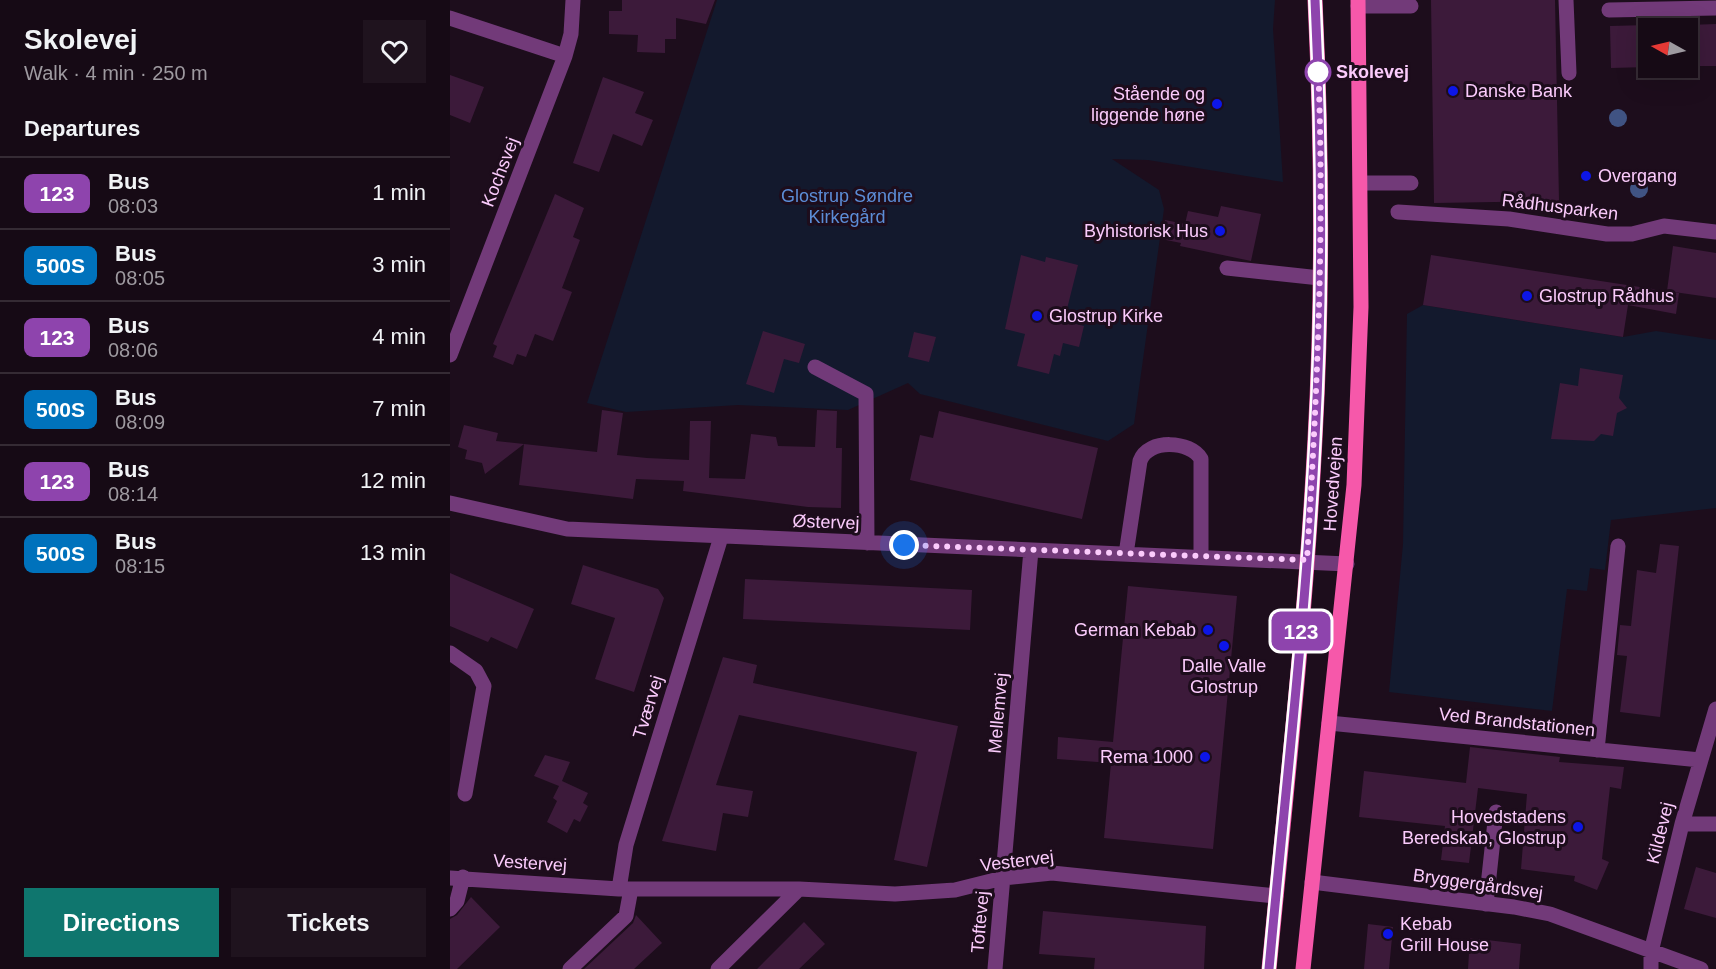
<!DOCTYPE html>
<meta charset="utf-8">
<style>
:root{--surface:#160a15;--page:#1f131e;--text:#f1f3f6;--muted:#9e9aa0;--line:#352b34;--accent:#0f766e}
body{margin:0;font-family:Arial,sans-serif;background:var(--page);color:var(--text);height:100vh;display:flex;flex-direction:column;font-size:22px;white-space:nowrap}
*{box-sizing:border-box;margin:0}
p{font-size:20px;color:var(--muted)}
.icon{flex:none;width:33px;height:33px;fill:none;stroke:currentColor;stroke-width:2;stroke-linecap:round;stroke-linejoin:round}
.map{position:relative;flex:1;overflow:hidden}
.drawer{display:flex;flex-direction:column;background:var(--surface);width:450px}
.drawer>*{flex:none}
.badge{padding:0 12px;border-radius:9px;font-size:21px;line-height:39px}
.needle{width:39px;rotate:278deg}
.buttons{position:absolute;left:1188px;top:18px;display:grid;gap:12px}
.buttons a{display:grid;place-items:center;width:60px;height:60px;border-radius:0px;background:var(--surface);box-shadow:0 6px 24px #0002,0 0 0 2px var(--line);font-size:30px}
.you{position:absolute;width:30px;height:30px;margin:-15px;border:4px solid #fff;border-radius:50%;background:#1a73e8;box-shadow:0 0 0 9px #1a73e833}
.map>.badge{position:absolute;translate:-50% -50%;box-shadow:0 0 0 3px #fff}
h2{padding:0 24px;font-size:22px;line-height:54px}
.round{display:grid;place-items:center;flex:none;width:63px;height:63px;border-radius:0px;background:var(--page)}
.overview{display:flex;align-items:center;justify-content:space-between;height:102px;padding:0 24px}
h1{font-size:28px;font-weight:800;line-height:45px}
.action{display:flex;gap:12px;margin-top:auto;padding:12px 24px}
.action a{flex:1;height:69px;border-radius:0px;background:var(--accent);color:#fff;font-size:24px;font-weight:800;line-height:69px;text-align:center}
.action a+a{background:var(--page);color:var(--text)}
ul{padding:0;list-style:none}
li{display:flex;align-items:center;gap:18px;height:72px;padding:0 24px;border-top:2px solid var(--line)}
li div{flex:1}
li b{display:block;font-size:22px}
li em{font-style:normal}
li .badge{min-width:66px;font-weight:700;text-align:center}
main{display:flex;flex:1;min-height:0}
.map>svg:first-child{display:block}
.green{fill:#13192d}
.building{fill:#3c1a3a}
.lines{fill:none;stroke-linecap:round;stroke-linejoin:round}
.minor{stroke:#723a79;stroke-width:15}
.major{stroke:#f658aa;stroke-width:15}
.tree{fill:#405383}
.line-casing{stroke:#fff;stroke-width:14}
.line{stroke:#8e44ad;stroke-width:9}
.walk{stroke:#fbcbfc;stroke-width:6;stroke-dasharray:0 10.8}
.stop-dot{fill:#fff;stroke:#8e44ad;stroke-width:3}
.poi-dot{fill:#0d16e7;stroke:#1d0d1c;stroke-width:2}
.labels{text-anchor:middle;dominant-baseline:central;stroke-width:6;stroke-linejoin:round;paint-order:stroke}
.stop-label{font-size:18px;font-weight:bold;fill:#fbcbfc;stroke:#1d0d1c;text-anchor:start}
.poi-label{font-size:18px;fill:#fbcbfc;stroke:#1d0d1c;text-anchor:start}
.street-label{font-size:18px;fill:#fbcbfc;stroke:#1d0d1c}
.park-label{font-size:18px;fill:#5c8dd7;stroke:#1d0d1c}
</style>
<main>
<section class="drawer">
<div class="overview"><div><h1>Skolevej</h1><p>Walk · 4 min · 250 m</p></div><a class="round"><svg class="icon" aria-label="heart" viewBox="0 0 24 24"><path d="M12 20l-8-8c-3-5 5-10 8-4 3-6 11-1 8 4z"/></svg></a></div>
<h2>Departures</h2>
<ul>
<li><span class="badge" style="background:#8e44ad;color:#fff">123</span><div><b>Bus</b><p>08:03</p></div><em>1 min</em></li>
<li><span class="badge" style="background:#0072bc;color:#fff">500S</span><div><b>Bus</b><p>08:05</p></div><em>3 min</em></li>
<li><span class="badge" style="background:#8e44ad;color:#fff">123</span><div><b>Bus</b><p>08:06</p></div><em>4 min</em></li>
<li><span class="badge" style="background:#0072bc;color:#fff">500S</span><div><b>Bus</b><p>08:09</p></div><em>7 min</em></li>
<li><span class="badge" style="background:#8e44ad;color:#fff">123</span><div><b>Bus</b><p>08:14</p></div><em>12 min</em></li>
<li><span class="badge" style="background:#0072bc;color:#fff">500S</span><div><b>Bus</b><p>08:15</p></div><em>13 min</em></li>
</ul>
<div class="action"><a>Directions</a><a>Tickets</a></div>
</section>
<div class="map">
<svg width="1266" height="969" viewBox="0 0 1266 969">
<rect width="100%" height="100%" fill="#1d0d1c"/>
<path class="green" d="M267,0h558l-2,29 10,153 -135,-22 -36,-1 47,31 5,19 -30,215 -26,17 -188,-47 -12,-11 -60,27 -110,-5 -112,7 -39,-9z
M973,305l200,32 33,-6 60,9v168l-105,12 -6,50 -15,-2 -3,23 -20,-2 -15,122 -163,-19 14,-148 4,-230z"/>
<path class="building" d="M172,0h93l-9,24 -30,-6v21h-11v14l-28,-1 1,-17 -29,-1v-23h13z
M981,0h124l4,201 -125,2z
M1266,24v42h-28v-41z
M1198,25v42l-37,1 -1,-42z
M0,75l34,12 -14,36 -20,-8z
M153,77l41,15 -9,21 18,7 -11,26 -29,-12 -14,38 -26,-9z
M105,194l29,14 -11,29 7,3 -18,48 10,4 -19,49 -18,-7 -9,23 -9,-3 -4,11 -20,-8 4,-11 -4,-2z
M771,206l40,8 -10,47 -71,-15 1,-3 -20,-4 4,-19 20,4 3,-13 30,6z
M1223,246l43,7v45l-49,-7z
M571,255l24,7 1,-5 32,8 -14,56 20,5 -5,21 -16,-4 -3,13 -6,-2 -5,20 -32,-8 8,-32 -20,-5z
M981,255l248,38 -3,21 -48,-9 -5,32 -200,-32z
M313,331l42,13 -6,19 -15,-4 -10,34 -28,-9z
M464,332l22,5 -7,25 -21,-5z
M1130,368l43,7 -4,23 8,10 -10,5 -4,23 -12,-2 -7,7 -43,-2 9,-56 18,3z
M152,410l21,3 -6,42 30,3 42,2 1,-39h21l-2,57 36,1 6,-45 25,3 2,9 37,1 2,-37 20,1 -1,37h6l-1,60 -33,-1 -125,-16 1,-10 -48,-2 -3,20 -114,-14 5,-41 -39,30 -3,-11 -17,-4 2,-9 -9,-3 6,-22 34,8 -2,8 101,11z
M489,411l159,37 -16,71 -172,-39 10,-45 13,3z
M1210,544l19,2 -19,171 -40,-5 7,-56 -10,-1 3,-30 11,1 6,-56 19,3z
M133,565l75,24 6,9 -30,94 -39,-13 20,-61 -44,-14z
M0,573l84,36 -17,40 -26,-12 -3,5 -38,-16z
M295,579l227,11 -2,40 -227,-11z
M678,586l109,10 -24,253 -109,-11 7,-75 -54,-4 1,-22 55,5z
M273,657l34,8 -4,18 205,43 -31,141 -33,-7 23,-108 -178,-37 -23,70 37,6 -5,26 -25,-4 -7,38 -54,-10z
M1020,747l90,10 -1,5 65,5 -3,22 -11,-2 -8,72 7,3 -12,28 -23,-9 1,-5 -54,-7 6,-75 -49,-6 -9,75 -28,-3 4,-34 -86,-9 5,-46 102,12z
M95,755l25,7 -8,19 26,12 -5,10 5,3 -8,16 -6,-3 -7,14 -20,-11 10,-21 -4,-3 6,-12 -25,-10z
M1246,867l20,6v45l-32,-9z
M21,897l29,30 -43,42h-7v-50l7,-4z
M593,911l163,15 -2,43h-110l1,-11 -56,-4z
M186,915l26,28 -28,26h-50l49,-46z
M354,922l21,22 -26,25h-42z
M918,924l25,3 -4,42h-25z
M1020,938l51,6 -2,25h-51z"/>
<g class="lines">
<path class="minor" d="M1116,0l3,73
M908,6h53
M1159,10l107,-2
M0,18l115,38
M911,183h50
M948,212l111,7 98,15h25l32,-8 52,6
M777,268l93,10
M0,355l115,-299 6,-22 2,-34
M365,367l51,27 1,149
M0,503l117,26 780,35
M676,554l14,-93c8,-23 51,-20 61,-2v97
M0,653l26,18 8,15 -19,108
M879,723l371,37
M1147,750l21,-204
M1232,824h34
M0,878l169,11h180l96,5 60,-4 48,-12 49,-5 224,23
M862,882l202,25 36,7 151,55
M169,889l7,-44 95,-308
M1036,904l10,-92
M0,909l7,-8 6,-24
M120,969l56,-53 5,-27
M268,969l81,-80
M545,969l36,-419
M1201,969v-17l31,-128 34,-115"/>
<path class="major" d="M819,969c17,-176 37,-353 46,-530 8,-146 7,-293 0,-439
M853,969l51,-484 7,-178 -3,-307"/>
</g>
<g class="tree">
<circle cx="1168" cy="118" r="9"/>
<circle cx="1189" cy="189" r="9"/>
</g>
<g class="lines">
<g class="line-casing">
<path id="line" d="M819,969c16,-176 37,-353 46,-530 8,-146 7,-293 0,-439"/>
</g>
<use href="#line" class="line"/>
<path class="walk" d="M454,545l403,15c10,-165 18,-330 11,-496v8"/>
</g>
<circle class="stop-dot" cx="868" cy="72" r="12"/>
<g class="poi-dot">
<circle cx="1003" cy="91" r="6"/>
<circle cx="767" cy="104" r="6"/>
<circle cx="1136" cy="176" r="6"/>
<circle cx="770" cy="231" r="6"/>
<circle cx="1077" cy="296" r="6"/>
<circle cx="587" cy="316" r="6"/>
<circle cx="758" cy="630" r="6"/>
<circle cx="774" cy="646" r="6"/>
<circle cx="755" cy="757" r="6"/>
<circle cx="1128" cy="827" r="6"/>
<circle cx="938" cy="934" r="6"/>
</g>
<g class="labels">
<g class="stop-label">
<text x="886" y="72">Skolevej</text>
</g>
<g class="poi-label">
<text x="1015" y="91">Danske Bank</text>
<text x="755" y="94" text-anchor="end">Stående og<tspan x="755" dy="21">liggende høne</tspan></text>
<text x="1148" y="176">Overgang</text>
<text x="758" y="231" text-anchor="end">Byhistorisk Hus</text>
<text x="1089" y="296">Glostrup Rådhus</text>
<text x="599" y="316">Glostrup Kirke</text>
<text x="746" y="630" text-anchor="end">German Kebab</text>
<text x="774" y="666" text-anchor="middle">Dalle Valle<tspan x="774" dy="21">Glostrup</tspan></text>
<text x="743" y="757" text-anchor="end">Rema 1000</text>
<text x="1116" y="817" text-anchor="end">Hovedstadens<tspan x="1116" dy="21">Beredskab, Glostrup</tspan></text>
<text x="950" y="924">Kebab<tspan x="950" dy="21">Grill House</tspan></text>
</g>
<g class="street-label">
<text transform="translate(50 172) rotate(-69)">Kochsvej</text>
<text transform="translate(1110 207) rotate(7)">Rådhusparken</text>
<text transform="translate(883 484) rotate(-86)">Hovedvejen</text>
<text transform="translate(376 522) rotate(2)">Østervej</text>
<text transform="translate(198 707) rotate(-73)">Tværvej</text>
<text transform="translate(548 713) rotate(-85)">Mellemvej</text>
<text transform="translate(1067 722) rotate(6)">Ved Brandstationen</text>
<text transform="translate(1210 833) rotate(-76)">Kildevej</text>
<text transform="translate(567 861) rotate(-7)">Vestervej</text>
<text transform="translate(80 863) rotate(4)">Vestervej</text>
<text transform="translate(1028 884) rotate(8)">Bryggergårdsvej</text>
<text transform="translate(530 922) rotate(-85)">Toftevej</text>
</g>
<g class="park-label">
<text x="397" y="196">Glostrup Søndre<tspan x="397" dy="21">Kirkegård</tspan></text>
</g>
</g>
</svg>
<div class="buttons">
<a><svg class="needle" viewBox="-14 -14 28 28"><path d="M0-13l5 13h-10z" fill="#e53935"/><path d="M0 13l5-13h-10z" fill="#9e9aa0"/></svg></a>
</div>
<div class="you" style="left:454px;top:545px"></div>
<b class="badge" style="left:851px;top:631px;background:#8e44ad;color:#fff">123</b>
</div>
</main>
